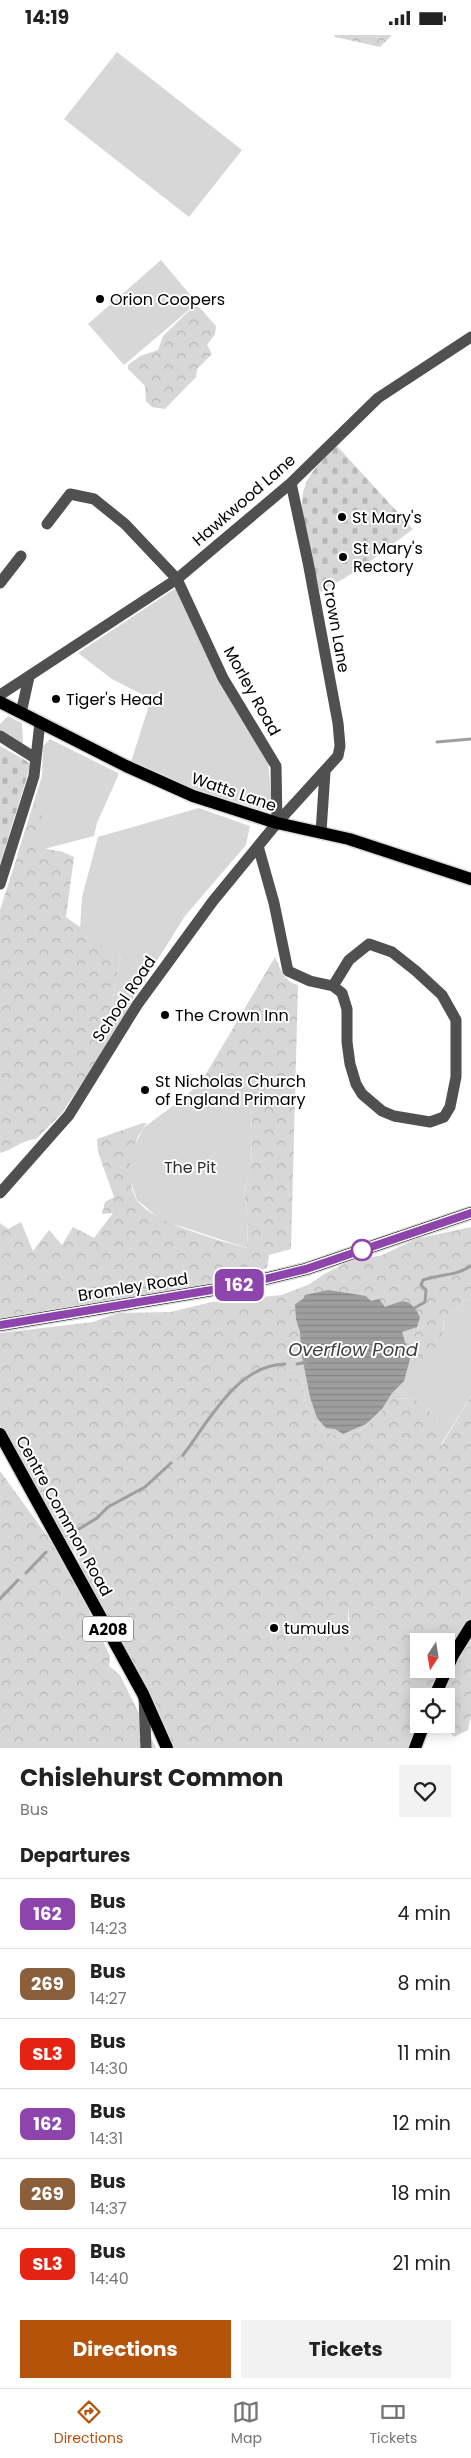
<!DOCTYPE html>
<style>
:root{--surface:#fff;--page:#f2f2f2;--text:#222;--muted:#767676;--line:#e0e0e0;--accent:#b45309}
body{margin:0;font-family:Poppins,sans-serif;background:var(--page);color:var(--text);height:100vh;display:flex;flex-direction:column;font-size:19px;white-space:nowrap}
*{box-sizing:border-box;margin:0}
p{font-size:16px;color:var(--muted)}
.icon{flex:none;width:28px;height:28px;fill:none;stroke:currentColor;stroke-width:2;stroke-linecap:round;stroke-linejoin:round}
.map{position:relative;height:1713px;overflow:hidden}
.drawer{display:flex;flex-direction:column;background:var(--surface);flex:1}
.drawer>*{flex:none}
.badge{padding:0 10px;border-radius:8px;font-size:18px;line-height:32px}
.needle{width:32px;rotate:192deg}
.tools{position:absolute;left:410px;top:1598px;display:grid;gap:10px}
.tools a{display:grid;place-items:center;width:45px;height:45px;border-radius:0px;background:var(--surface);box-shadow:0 2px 12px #0003;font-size:25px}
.map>.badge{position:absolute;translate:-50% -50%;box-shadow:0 0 0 2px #fff}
h2{padding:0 20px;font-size:19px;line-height:45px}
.round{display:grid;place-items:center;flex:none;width:52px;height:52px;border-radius:0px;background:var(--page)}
.headline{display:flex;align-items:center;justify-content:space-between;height:85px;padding:0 20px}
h1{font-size:24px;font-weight:700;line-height:38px}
.button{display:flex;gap:10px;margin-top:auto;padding:10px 20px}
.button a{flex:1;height:58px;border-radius:0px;background:var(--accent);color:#fff;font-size:20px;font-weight:700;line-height:58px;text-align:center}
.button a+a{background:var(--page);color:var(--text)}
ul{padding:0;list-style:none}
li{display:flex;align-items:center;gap:15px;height:70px;padding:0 20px;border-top:1px solid var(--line)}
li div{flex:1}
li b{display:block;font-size:19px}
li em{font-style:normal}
li .badge{min-width:55px;font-weight:700;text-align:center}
.status{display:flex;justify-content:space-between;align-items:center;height:35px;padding:0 25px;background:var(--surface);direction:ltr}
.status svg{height:14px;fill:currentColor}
.dock{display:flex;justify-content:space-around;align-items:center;height:70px;border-top:1px solid var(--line);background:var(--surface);font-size:14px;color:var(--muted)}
.dock a{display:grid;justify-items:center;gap:2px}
.dock .active{color:var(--accent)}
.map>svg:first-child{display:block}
.green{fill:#d7d7d7}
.forest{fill:url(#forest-crowns);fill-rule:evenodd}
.cemetery{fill:url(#cemetery-stones)}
.water{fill:url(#water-rules)}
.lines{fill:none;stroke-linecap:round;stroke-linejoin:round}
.stream{stroke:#9e9e9e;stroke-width:3}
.major-casing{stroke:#dbdbdb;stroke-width:15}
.minor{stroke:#505050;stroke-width:11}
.major{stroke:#000;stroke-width:12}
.line-casing{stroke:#fff;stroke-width:11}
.line{stroke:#8e44ad;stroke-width:8}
.poi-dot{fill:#000;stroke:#fff;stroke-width:2}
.stop-dot{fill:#fff;stroke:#8e44ad;stroke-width:2.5}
.labels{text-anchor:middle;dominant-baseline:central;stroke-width:4;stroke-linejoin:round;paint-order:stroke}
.shield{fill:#fff;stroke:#4c4c4c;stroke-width:1}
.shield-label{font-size:15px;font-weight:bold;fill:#000}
.poi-label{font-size:16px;fill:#000;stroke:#fff;text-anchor:start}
.street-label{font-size:16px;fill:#000;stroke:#fff}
.park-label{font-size:16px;fill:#2e2e2e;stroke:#fff}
.water-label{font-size:18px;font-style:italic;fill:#3f3f3f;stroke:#fff}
</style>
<div class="status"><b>14:19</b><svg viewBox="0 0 49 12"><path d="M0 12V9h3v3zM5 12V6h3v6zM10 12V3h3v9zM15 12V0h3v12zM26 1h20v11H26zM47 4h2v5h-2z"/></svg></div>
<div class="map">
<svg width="471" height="1713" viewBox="0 0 471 1713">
<defs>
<pattern id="forest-crowns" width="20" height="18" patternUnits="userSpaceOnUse" patternTransform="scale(1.25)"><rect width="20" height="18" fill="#d7d7d7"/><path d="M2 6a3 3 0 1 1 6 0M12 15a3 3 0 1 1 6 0" fill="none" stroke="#b7b7b7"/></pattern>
<pattern id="cemetery-stones" width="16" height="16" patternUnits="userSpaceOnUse" patternTransform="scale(1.25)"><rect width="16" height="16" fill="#d7d7d7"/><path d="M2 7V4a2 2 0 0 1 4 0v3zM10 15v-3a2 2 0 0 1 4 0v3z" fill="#b7b7b7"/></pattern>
<pattern id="water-rules" width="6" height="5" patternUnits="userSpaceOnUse" patternTransform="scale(1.25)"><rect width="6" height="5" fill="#9e9e9e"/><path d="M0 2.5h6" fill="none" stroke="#868686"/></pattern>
</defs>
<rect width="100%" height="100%" fill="#fff"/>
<path class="green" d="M117,17l125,98 -53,67 -125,-98z
M161,225l36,43 -73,62 -36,-41z
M176,553l92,174 5,51 -85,-26 -57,-25 20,-63 -39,-20 -34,-26z
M8,681l14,7 1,22 -23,-12v-9z
M50,704l68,34v3l-21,47 -3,13 -77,20 25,-80 1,-30z
M199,773l51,18 -4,19 -61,71 -56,89 -7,17 -10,-19 9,-46 -41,-29 2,-31 16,-60z
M203,1044l45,2 4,48 -1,39 -7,25 4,25 -1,30 -86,-28 -24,-20 -8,-23 3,-25 11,-24 42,-31z
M464,1264l7,1v96l-31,50 -3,-29 -22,-18 -22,-1c-15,19 -24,28 -47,40 -35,-7 -39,-24 -44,-58l-20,-3 -1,-8 17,2 -3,-23 145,-8 3,-4 1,-20 17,-10z
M349,1571l-1,14 5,13 -5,12 -11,9 -9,-10c6,-10 7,-19 3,-30z"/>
<path class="forest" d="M334,0h58l-12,12 -45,-10z
M193,272h6l17,19 -1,8 -8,11 5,9 -15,15 -1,8 -31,32 -13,-2 -6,-6 -1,-15 -17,-17v-4l12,-9 18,-6 5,-14z
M35,766h4l3,11 -5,35 26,5 11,5 -8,60 55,40 -9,46 10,19 -60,91 -26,26c-14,1 -23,11 -36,14v-243z
M275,922c6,12 9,25 23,28l-7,264 -22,6 -2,13 -43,13 -224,37v-95l8,6 13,-7 12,29 16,-21 13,15 11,-18 21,11 19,-25 -11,1 3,-12 9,-5 -16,-45 -1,-13 46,-16h4c-9,9 -14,26 -16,39 -2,12 -1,25 5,37 14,23 85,42 111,49l1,-30 -4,-25 7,-25 1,-39 -4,-47 -45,-3z
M471,1192v73l-7,-1 -3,7 -17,10 -1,20 -3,4 -4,22 -22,-2 -26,-14 -93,2 4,23 -17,-1 1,7 19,3c5,34 9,51 44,58 23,-12 32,-21 47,-40l22,1 22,18 4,29 30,-50v319l-3,15 -14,7 -12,-13h4v-28h-27v28h13l-10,18v6h-251l-60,-116 -35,-78 -25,-33 -51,-95v-93l93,-11 25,-9 52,-1 42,-10 70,-7 28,-11 14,-10 30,-15 26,-3 36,-17zM349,1572v19l4,7 -5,12 -11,8 -8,-9c5,-9 7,-20 3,-30l8,3zM419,1606h27v28h-27z
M0,1436l53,73 18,29 39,83 -1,10 11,9 36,73h-156z"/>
<path class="cemetery" d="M337,411l76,83 -53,40 -40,23c-7,-25 -24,-80 -16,-103 5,-17 20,-31 33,-43z
M0,711l30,17v4l-30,97z"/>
<path class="water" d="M328,1255l38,6 5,5 8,-2 6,8c18,-7 24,-11 35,10l-3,10 -15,5 8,27 -6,22 -12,12 -10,16 -16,15 -23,10 -8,-5 -9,-1 -9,-10 -7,-21 -9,-46 -1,-19 -4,-13 -1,-15 8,-5 2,-4z"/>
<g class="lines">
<path class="stream" d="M437,707l34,-3
M411,1275l14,-8 1,-12 -5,-5 2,-5c17,-6 33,-4 48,-14
M297,1329l10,-2
M183,1420c26,-34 54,-90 102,-91
M79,1494l18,-11 11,-11 37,-20 26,-24
M26,1538l20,-21
M0,1564l18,-19"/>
<g class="major-casing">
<path id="major" d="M0,667l126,64 67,30 84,27 72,16 122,40
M0,1290l236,-39 70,-17 165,-56
M0,1399l143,260 24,54
M435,1661l18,-41 18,-29
M415,1713l9,-24"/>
</g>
<path class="minor" d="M47,489l23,-30 24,5 31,25 52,55 46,99 53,88 1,57
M0,548l21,-27
M0,660l177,-116 114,-96 87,-85 93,-61
M21,678l8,-36
M0,701l35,22
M321,797l4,-60
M258,811l16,57 14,68 22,10 23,5 16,-26 20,-16 23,8 24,19 26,24 14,25v57l-6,30 -6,10 -14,5 -36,-6 -12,-5 -20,-17 -6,-10 -6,-20 -3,-22v-33l-5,-16 -9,-7
M0,849l34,-108 6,-54
M0,1158l69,-78 68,-110 76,-104 64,-78 61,-67 2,-10 -2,-23 -30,-161 -17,-79
M144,1662l2,51"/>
<use href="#major" class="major"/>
</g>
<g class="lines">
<g class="line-casing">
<path id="line" d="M0,1290l236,-39 70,-17 165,-56"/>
</g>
<use href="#line" class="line"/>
</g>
<g class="poi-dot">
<circle cx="100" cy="264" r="5"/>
<circle cx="342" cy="482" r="5"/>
<circle cx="343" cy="522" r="5"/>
<circle cx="56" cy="664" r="5"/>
<circle cx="165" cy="980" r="5"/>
<circle cx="145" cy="1055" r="5"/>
<circle cx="274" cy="1593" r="5"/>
</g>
<circle class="stop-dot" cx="362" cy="1215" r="10"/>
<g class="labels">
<rect class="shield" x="83" y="1581.5" width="50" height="25" rx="4"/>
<g class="shield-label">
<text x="108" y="1594">A208</text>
</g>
<g class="poi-label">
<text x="110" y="264">Orion Coopers</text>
<text x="352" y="482">St Mary's</text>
<text x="353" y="513">St Mary's<tspan x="353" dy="18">Rectory</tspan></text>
<text x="66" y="664">Tiger's Head</text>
<text x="175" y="980">The Crown Inn</text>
<text x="155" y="1046">St Nicholas Church<tspan x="155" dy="18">of England Primary</tspan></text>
<text x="284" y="1593">tumulus</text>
</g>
<g class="street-label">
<text transform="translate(244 465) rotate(-41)">Hawkwood Lane</text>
<text transform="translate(336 591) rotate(80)">Crown Lane</text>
<text transform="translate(252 656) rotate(61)">Morley Road</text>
<text transform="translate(234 757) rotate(19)">Watts Lane</text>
<text transform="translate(124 964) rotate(-56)">School Road</text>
<text transform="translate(133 1252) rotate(-9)">Bromley Road</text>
<text transform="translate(64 1481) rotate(61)">Centre Common Road</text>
</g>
<g class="park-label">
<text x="190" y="1132">The Pit</text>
</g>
<g class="water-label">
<text x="353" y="1314">Overflow Pond</text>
</g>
</g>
</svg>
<div class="tools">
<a><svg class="needle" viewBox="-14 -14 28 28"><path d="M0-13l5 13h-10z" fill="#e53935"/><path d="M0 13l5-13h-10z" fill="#767676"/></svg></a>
<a><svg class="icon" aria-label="locate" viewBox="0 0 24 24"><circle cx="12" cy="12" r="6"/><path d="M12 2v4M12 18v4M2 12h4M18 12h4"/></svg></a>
</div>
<b class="badge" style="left:239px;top:1250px;background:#8e44ad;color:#fff">162</b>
</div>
<section class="drawer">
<div class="headline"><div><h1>Chislehurst Common</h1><p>Bus</p></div><a class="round"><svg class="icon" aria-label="heart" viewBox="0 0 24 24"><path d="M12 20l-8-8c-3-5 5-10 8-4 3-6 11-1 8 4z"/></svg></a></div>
<h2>Departures</h2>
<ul>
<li><span class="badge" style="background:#8e44ad;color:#fff">162</span><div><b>Bus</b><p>14:23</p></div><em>4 min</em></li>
<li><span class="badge" style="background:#8b5e3c;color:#fff">269</span><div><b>Bus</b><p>14:27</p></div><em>8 min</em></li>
<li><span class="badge" style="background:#e42313;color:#fff">SL3</span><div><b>Bus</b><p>14:30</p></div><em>11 min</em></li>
<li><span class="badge" style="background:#8e44ad;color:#fff">162</span><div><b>Bus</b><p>14:31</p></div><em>12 min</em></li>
<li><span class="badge" style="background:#8b5e3c;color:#fff">269</span><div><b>Bus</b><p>14:37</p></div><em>18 min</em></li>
<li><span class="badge" style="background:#e42313;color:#fff">SL3</span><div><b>Bus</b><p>14:40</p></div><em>21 min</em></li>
</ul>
<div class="button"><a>Directions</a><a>Tickets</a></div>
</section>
<nav class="dock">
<a class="active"><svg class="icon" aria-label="directions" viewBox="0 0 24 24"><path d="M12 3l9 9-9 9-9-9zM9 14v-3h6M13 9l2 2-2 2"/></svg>Directions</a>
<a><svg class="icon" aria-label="map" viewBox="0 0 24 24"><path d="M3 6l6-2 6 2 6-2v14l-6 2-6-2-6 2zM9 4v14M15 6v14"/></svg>Map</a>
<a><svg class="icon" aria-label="tickets" viewBox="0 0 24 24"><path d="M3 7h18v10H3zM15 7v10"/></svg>Tickets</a>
</nav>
